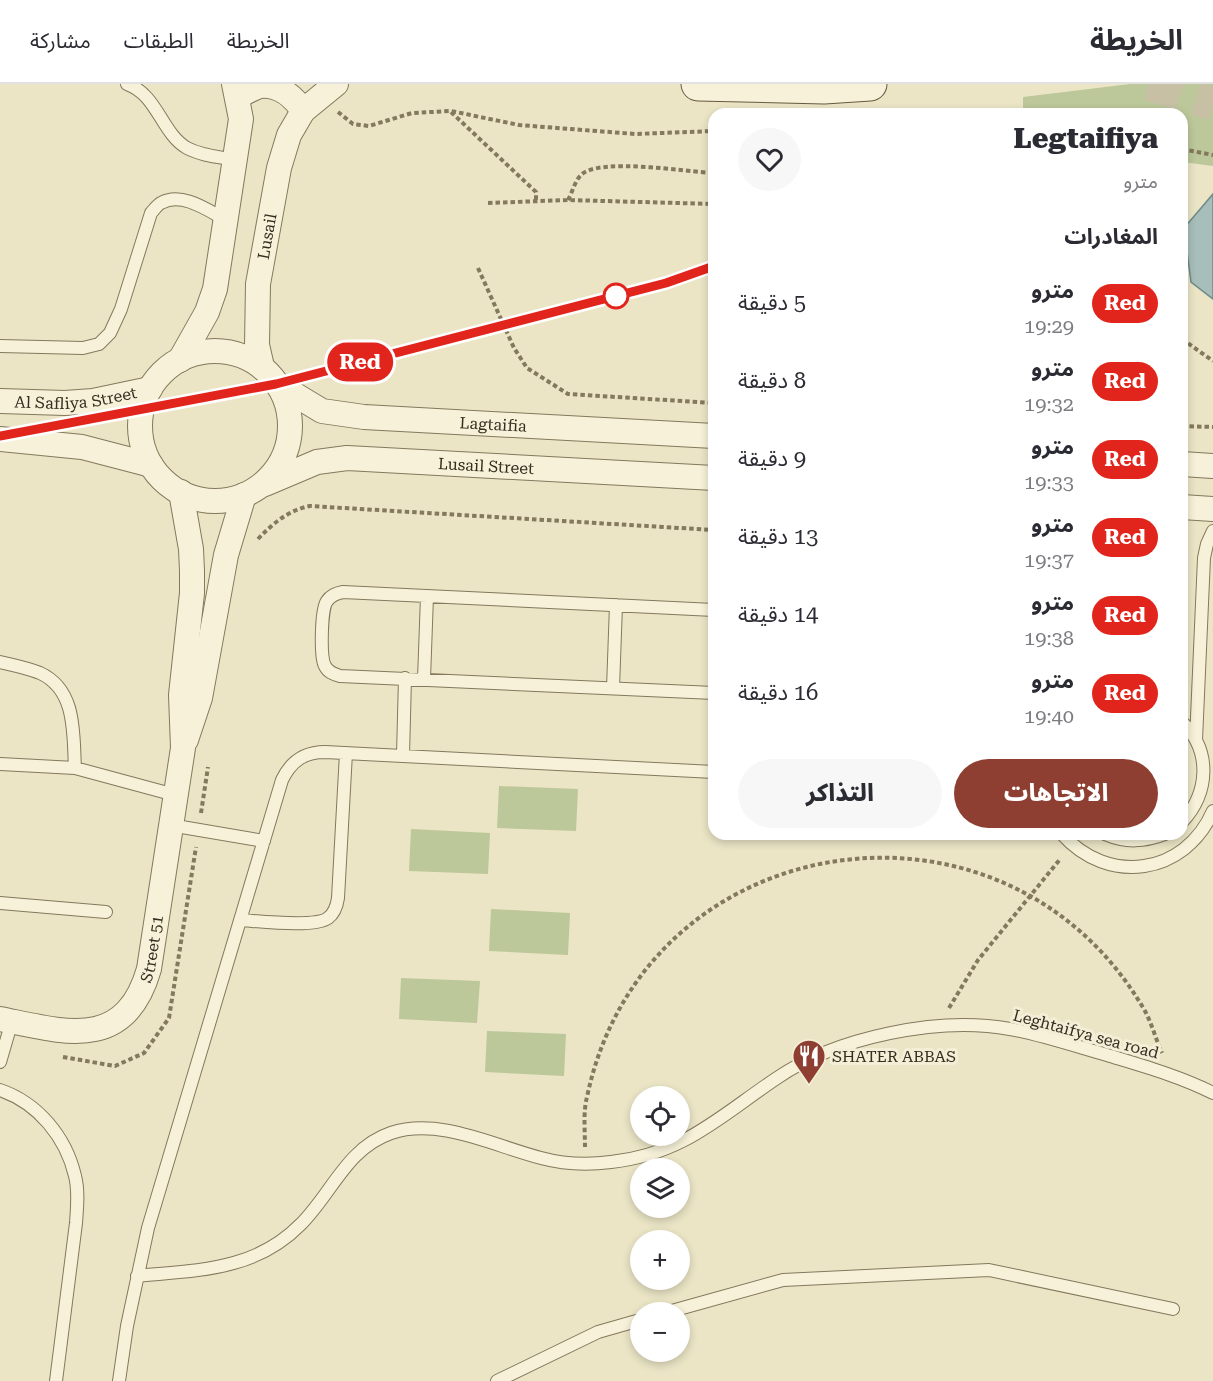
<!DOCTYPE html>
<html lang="ar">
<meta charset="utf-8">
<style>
:root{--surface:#fff;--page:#f7f7f7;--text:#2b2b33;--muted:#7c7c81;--line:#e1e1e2;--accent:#8e3f32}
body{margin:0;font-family:"Roboto Serif","Noto Sans Arabic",serif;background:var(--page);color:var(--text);direction:rtl;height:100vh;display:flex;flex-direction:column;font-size:22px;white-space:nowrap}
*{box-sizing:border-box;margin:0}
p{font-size:20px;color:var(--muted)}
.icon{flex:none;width:33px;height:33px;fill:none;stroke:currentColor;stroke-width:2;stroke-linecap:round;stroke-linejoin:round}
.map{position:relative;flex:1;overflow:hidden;direction:ltr}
.drawer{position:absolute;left:708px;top:24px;width:480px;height:732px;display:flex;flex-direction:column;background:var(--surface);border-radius:18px;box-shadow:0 3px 9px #0003;direction:rtl}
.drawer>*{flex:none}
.badge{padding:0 12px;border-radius:20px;font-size:21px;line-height:39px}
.controls{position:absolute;left:630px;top:1002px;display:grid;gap:12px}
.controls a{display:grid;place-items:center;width:60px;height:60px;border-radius:50%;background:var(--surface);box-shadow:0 3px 9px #0003;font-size:30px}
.map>.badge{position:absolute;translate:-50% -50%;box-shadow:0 0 0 3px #fff}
h2{padding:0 30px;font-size:22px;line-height:54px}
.round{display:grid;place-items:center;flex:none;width:63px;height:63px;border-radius:32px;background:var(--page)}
.headline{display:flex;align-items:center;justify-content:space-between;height:102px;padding:0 30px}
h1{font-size:28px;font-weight:800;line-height:45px}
.action{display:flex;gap:12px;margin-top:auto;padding:12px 30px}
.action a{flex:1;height:69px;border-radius:36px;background:var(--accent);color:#fff;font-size:24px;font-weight:800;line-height:69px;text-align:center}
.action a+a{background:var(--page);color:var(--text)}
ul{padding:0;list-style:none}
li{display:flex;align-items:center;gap:18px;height:78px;padding:0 30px}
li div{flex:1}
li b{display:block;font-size:22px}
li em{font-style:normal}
li .badge{min-width:66px;font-weight:700;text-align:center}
header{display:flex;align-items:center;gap:36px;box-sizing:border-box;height:84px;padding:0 30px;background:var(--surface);border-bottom:2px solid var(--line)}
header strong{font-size:28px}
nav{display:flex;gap:33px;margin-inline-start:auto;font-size:21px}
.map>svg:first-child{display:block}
.green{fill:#bcc89a}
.water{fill:#a7bebb;stroke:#6e8c89;stroke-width:1.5}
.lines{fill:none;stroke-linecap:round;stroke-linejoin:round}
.secondary-tunnel{stroke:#c7c0a5;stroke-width:33;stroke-dasharray:33 16;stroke-linecap:butt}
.lane-casing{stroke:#84785d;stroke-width:14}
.street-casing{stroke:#84785d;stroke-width:26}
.secondary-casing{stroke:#665940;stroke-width:35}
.path{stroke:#84785d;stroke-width:4;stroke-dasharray:4.5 3;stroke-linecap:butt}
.lane{stroke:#f6f1d8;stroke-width:12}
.street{stroke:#f6f1d8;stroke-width:24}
.secondary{stroke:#f6f1d8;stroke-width:33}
.line-casing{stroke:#fff;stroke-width:14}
.line{stroke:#e2251c;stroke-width:9}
.stop-dot{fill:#fff;stroke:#e2251c;stroke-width:3}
.labels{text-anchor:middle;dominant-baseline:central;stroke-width:6;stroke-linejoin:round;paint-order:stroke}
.street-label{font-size:16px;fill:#362d20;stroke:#f3eed5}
.poi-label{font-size:16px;fill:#362d20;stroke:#f3eed5;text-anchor:start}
</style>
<header>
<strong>الخريطة</strong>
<nav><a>الخريطة</a><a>الطبقات</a><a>مشاركة</a></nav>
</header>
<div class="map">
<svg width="1213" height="1297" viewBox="0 0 1213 1297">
<rect width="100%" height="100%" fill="#ebe5c6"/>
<path class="green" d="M1130,0h83v82l-31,-4v-48h-159v-17z
M499,702l79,3 -2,42 -79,-3z
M411,745l79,4 -2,41 -79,-3z
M491,825l79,4 -2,42 -79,-4z
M401,894l79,3 -3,42 -78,-4z
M487,947l79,3 -2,42 -79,-4z"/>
<path class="water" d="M1213,110v105l-22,-17 -7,-54z"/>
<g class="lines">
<path class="secondary-tunnel" d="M1149,0l64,20"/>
<g class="lane-casing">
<path id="lane" d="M127,0c30,10 35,50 60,64 15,8 33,9 49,12
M0,262l83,2 16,-4 11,-11 11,-24 30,-96c3,-3 6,-8 10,-10 21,-12 48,8 65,17
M714,526l-371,-18c-6,1 -12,3 -16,9 -6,8 -7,56 -2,65 3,6 8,8 15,10l374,17
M0,578c13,3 28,6 40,11 37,17 33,61 35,95
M424,595l3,-83
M613,604l3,-83
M1182,638c30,29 27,71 0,100
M1196,656l8,-182 3,-14 6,-13
M403,671l2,-77
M0,680l75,4 100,27
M170,741l94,16
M1062,750c46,52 123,41 151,-23
M1105,750c21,9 39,8 60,0
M0,819l106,9
M240,836c18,1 75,8 88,-2 7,-5 9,-13 10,-20l8,-145
M0,978l12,-41
M0,1006c38,13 66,47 75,86 4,15 2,32 1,47l-20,158
M137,1192c61,-6 118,-5 164,-52 31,-31 46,-76 90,-91 48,-16 103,13 150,25 22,6 47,7 70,4 73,-8 109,-46 166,-84 60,-41 162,-62 233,-49 33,6 65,17 97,26 36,11 72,21 106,38
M668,1228l115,-32 206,-10 184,39
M119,1297l8,-55 21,-98 134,-448c9,-19 22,-28 43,-28l389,20
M497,1297l101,-49 42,-12"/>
</g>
<g class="street-casing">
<g id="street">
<path d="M238,12c7,-3 15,-8 22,-10 19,-2 34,11 43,25"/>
<circle cx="215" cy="342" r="75"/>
<path d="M180,276l27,-48 8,-23 26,-170 -7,-35"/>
<path id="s1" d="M262,283l-5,-22 1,-61 21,-116 10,-33 14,-24 33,-27"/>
<path id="s2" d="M279,301l43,26 42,6 350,19"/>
<path id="s3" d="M0,317l65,2 28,-2 57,-12"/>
<path d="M0,355l82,8 69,18"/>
<path d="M1182,380l31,2"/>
<path id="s4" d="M265,400l52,-22 30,-4 367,20"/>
<path d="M1182,423l31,2"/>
<path d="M186,656l14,-42 26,-143 18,-60"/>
<path id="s5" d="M0,935c65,13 125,33 149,-50l34,-221 -2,-53 11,-102v-22l-1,-22 -10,-57"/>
</g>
</g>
<g class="secondary-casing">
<path id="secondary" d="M698,0l126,3 46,-3"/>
</g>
<path class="path" d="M338,28l15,12 16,2 43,-13 39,-2 68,14 116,9 79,-3
M451,28l85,80v9
M1182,65l31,6
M568,116c4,-7 7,-19 13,-25 18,-18 106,-3 133,-2
M488,119l80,-3 146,4
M478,184l36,80 13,20 41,26 146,9
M1182,255l31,22
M1182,342l31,1
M258,455c15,-16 31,-29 52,-33l404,24
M201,729l7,-46
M949,924l29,-48 83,-102
M63,973l52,9 29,-13 25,-35 27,-171
M585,1063c0,-16 -2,-35 2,-50 57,-273 419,-327 558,-86 7,13 11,29 17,42"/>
<use href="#lane" class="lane"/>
<use href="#street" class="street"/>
<use href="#secondary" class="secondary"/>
</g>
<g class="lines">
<g class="line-casing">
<path id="line" d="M0,352l276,-52 390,-101 48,-17"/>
</g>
<use href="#line" class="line"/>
</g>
<defs>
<g id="restaurant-pin" transform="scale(1.725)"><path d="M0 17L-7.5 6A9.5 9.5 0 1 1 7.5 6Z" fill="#8e3f32" stroke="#f3eed5"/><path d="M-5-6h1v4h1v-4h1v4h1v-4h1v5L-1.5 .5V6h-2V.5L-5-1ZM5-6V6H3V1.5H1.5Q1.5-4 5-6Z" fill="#fff"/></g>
</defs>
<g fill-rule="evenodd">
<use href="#restaurant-pin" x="809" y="972"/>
</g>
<circle class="stop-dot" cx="616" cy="212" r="12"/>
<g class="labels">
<g class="street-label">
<text stroke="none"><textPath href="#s1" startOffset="132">Lusail</textPath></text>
<text stroke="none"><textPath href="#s3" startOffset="76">Al Safliya Street</textPath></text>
<text stroke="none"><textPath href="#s2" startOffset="222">Lagtaifia</textPath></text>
<text stroke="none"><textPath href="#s4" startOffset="226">Lusail Street</textPath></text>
<text stroke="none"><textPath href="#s5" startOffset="202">Street 51</textPath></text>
<text transform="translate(1086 950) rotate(15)">Leghtaifya sea road</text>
</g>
<g class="poi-label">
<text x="832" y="972">SHATER ABBAS</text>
</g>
</g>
</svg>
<div class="controls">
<a><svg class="icon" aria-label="locate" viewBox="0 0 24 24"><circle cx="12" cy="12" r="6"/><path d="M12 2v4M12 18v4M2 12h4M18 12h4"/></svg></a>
<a><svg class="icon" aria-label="layers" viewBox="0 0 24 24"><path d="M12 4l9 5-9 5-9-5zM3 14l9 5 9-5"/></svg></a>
<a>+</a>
<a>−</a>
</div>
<b class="badge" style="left:360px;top:278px;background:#e2251c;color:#fff">Red</b>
<section class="drawer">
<div class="headline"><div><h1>Legtaifiya</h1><p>مترو</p></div><a class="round"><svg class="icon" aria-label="heart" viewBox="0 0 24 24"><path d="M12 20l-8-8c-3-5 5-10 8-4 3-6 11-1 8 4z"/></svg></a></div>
<h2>المغادرات</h2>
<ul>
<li><span class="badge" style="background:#e2251c;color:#fff">Red</span><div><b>مترو</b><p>19:29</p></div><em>5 دقيقة</em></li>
<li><span class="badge" style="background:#e2251c;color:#fff">Red</span><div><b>مترو</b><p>19:32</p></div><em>8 دقيقة</em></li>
<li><span class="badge" style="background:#e2251c;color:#fff">Red</span><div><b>مترو</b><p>19:33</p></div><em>9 دقيقة</em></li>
<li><span class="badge" style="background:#e2251c;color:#fff">Red</span><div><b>مترو</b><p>19:37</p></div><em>13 دقيقة</em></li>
<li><span class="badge" style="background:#e2251c;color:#fff">Red</span><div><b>مترو</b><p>19:38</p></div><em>14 دقيقة</em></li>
<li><span class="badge" style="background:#e2251c;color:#fff">Red</span><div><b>مترو</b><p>19:40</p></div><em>16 دقيقة</em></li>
</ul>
<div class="action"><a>الاتجاهات</a><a>التذاكر</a></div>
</section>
</div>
